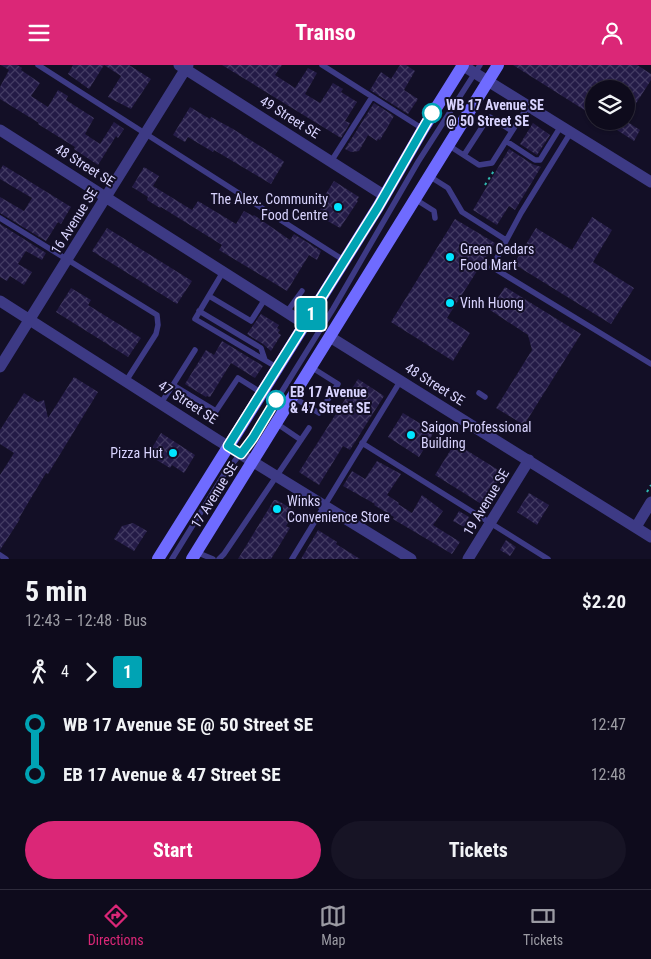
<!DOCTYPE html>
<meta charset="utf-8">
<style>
:root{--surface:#0e0b1c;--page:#171425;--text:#f1f3f6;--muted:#9b9ba3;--line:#2e2b3b;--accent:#db2777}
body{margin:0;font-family:"Roboto Condensed",sans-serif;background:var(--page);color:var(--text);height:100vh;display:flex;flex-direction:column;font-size:19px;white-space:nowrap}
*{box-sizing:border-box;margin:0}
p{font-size:16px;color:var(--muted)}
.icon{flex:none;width:28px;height:28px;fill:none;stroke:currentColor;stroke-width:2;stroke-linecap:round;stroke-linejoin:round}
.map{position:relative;height:494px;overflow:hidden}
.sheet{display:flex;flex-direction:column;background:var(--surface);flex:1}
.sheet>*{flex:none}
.badge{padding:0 10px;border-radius:4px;font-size:18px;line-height:32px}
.tools{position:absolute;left:585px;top:15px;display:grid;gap:10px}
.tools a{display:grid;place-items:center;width:50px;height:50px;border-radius:50%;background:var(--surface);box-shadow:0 1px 4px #0004,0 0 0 1px var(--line);font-size:25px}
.map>.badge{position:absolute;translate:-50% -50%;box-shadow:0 0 0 2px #fff}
.legs{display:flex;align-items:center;gap:8px;height:55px;padding:0 25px;font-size:16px}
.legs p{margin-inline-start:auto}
.head{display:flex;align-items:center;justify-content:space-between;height:85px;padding:0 25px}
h1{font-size:28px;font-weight:700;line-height:38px}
.cta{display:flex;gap:10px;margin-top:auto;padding:10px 25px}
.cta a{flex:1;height:58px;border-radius:30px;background:var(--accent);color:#fff;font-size:20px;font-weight:700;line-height:58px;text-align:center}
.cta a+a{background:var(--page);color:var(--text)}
ul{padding:0 25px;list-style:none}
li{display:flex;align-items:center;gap:18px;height:50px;font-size:19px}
li i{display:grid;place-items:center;width:8px;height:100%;margin:0 6px;background:currentColor}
li i::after{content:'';width:12px;height:12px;margin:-6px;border:4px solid;border-radius:50%;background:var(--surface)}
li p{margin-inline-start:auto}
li:first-child i{background:linear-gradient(#0000 50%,currentColor 0)}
li:last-child i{background:linear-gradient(currentColor 50%,#0000 0)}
header{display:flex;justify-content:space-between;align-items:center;height:65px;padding:0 25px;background:var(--accent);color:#fff;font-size:22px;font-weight:700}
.tabs{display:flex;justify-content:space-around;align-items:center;height:70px;border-top:1px solid var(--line);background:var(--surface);font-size:14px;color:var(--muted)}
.tabs a{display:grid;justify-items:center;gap:2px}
.tabs .on{color:var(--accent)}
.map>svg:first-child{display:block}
.building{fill:url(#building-cross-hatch)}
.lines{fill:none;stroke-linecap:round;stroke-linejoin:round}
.path{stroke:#2fb8b0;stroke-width:2;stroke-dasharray:2.5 4;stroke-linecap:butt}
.service{stroke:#3d3a85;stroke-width:5.5}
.minor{stroke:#3d3a85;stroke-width:11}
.secondary{stroke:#6f6bff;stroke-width:12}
.line-1-casing{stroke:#fff;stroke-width:11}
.line-1{stroke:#00a3b4;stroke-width:8}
.stop-1-dot{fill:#fff;stroke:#00a3b4;stroke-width:2.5}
.poi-dot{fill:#00e5ff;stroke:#130f26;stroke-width:2}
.labels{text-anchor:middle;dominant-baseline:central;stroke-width:4;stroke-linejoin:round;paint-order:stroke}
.stop-label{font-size:14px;font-weight:bold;fill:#d9d4ff;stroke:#130f26;text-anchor:start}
.street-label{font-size:14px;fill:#d9d4ff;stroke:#130f26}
.poi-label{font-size:14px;fill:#d9d4ff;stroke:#130f26;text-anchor:start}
</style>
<header><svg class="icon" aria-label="menu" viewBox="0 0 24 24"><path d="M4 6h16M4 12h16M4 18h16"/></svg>Transo<svg class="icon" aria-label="person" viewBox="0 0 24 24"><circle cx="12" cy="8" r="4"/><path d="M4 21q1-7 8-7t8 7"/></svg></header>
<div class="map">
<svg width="651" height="494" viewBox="0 0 651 494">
<defs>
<pattern id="building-cross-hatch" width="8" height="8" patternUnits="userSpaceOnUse" patternTransform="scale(1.25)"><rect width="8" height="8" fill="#241b47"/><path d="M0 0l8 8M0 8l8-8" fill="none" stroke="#433b63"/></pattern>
</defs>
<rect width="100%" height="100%" fill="#130f26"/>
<path class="building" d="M1,0h16l5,3 -1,2 19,13 -9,13 17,11 10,-17 10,6 -2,4 28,18 -9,16 15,10 14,-22 10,7 -6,9 -2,-2 -18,29 -24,-16 1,-2 -37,-23 1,-1 -39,-24v-12l9,-17z
M73,0h56l22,14 -20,30 -23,-12 13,-21 -17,-11 -15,24 -21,-15z
M222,0h60l-7,10 20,13 13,-20 9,5 -12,21 15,9 13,-20 10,6 -2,3 16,10 -12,19 5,2 -9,15z
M400,0h6l9,6 -11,19 14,9 -10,15 -38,-24 11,-18 10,7z
M513,0h124l14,9v6l-25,39v-30h-32v27z
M374,38l20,13 -14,24 -2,-1 -1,2 -9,-6 -9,16 -8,1 -6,-3z
M190,42l20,12 1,-2 22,12 49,31 2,2 -13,22 -57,-34 -1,2 -25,-15 -3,5 -12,-7z
M603,56h23l14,9 -6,11z
M533,58l17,12 -13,20 -17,-11z
M509,84l23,15 9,3 -26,43 -6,-4 -12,19 -24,-15z
M3,100l68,42 -10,17 -3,-2 -12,19 -46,-28v-16l24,14 8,-13 -32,-19v-9z
M144,102l15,9 -6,10 39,24 6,-9 38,23 8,-13 9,5 1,-1 36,25 4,-6 27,17 -4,9 -8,-5 -22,36 -63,-38 -5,-3 3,-5 -61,-38 -1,1 -13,-8 1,-3 -16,-10z
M334,116l25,16 -2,3 1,1 -18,27 -23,-13 6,-10 -3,-2z
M592,152l20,13 -19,32 41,26 -23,36 -97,-60 22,-36 36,22z
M455,154l40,24 -48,75 23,15 -17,28 -62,-39z
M0,159l46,29 -4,7 -16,-9 -8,13 14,8 -8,13 -14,-9 -3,5 -7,-4z
M107,163l85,53 -15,23 -85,-53z
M505,222l76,47 -57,91 -28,-17 36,-58 -4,-15 -38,-25z
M71,223l20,12 -3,5 53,33 -13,19 -72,-45z
M261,249l18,11 -2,3 3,2 -2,3 3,2 -10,16 -8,-7 -16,-10z
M222,276l41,25 -8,12 -24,-15 -21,34 -3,-1 -1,1 -21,-13 21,-34 8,5z
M74,312l24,15 -50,82 -2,-1 -27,45 1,1 -20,31v-75l14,-22 -14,-9v-14l24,-37 14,9 6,-2 4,18z
M358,314l26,17 -34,54 -7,-4 -24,39 -20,-13z
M403,348l31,19 -15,25 -31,-20z
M161,368l34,22 -11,18 -12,-8 -2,3 -15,-9 2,-4 -7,-4z
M455,378l48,30 -20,32 -48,-30z
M377,396l24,13 -14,21 12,8 -1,1 14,9 10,-18 21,16 -10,14 27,17 -8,12 -59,-35 1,-2 -20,-12 1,-1 -32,-18 9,-15 13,8z
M529,428l20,12 -12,20 -20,-13z
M274,435h3l18,11 -9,15 4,2 -19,31h-33z
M459,446l10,6 -5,10 -11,-6z
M133,458l14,8 -13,20 -20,-12 8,-13z
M318,465l19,12 -1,2 24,15h-59z
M506,475l10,7 -6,9 -10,-6z"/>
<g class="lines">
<path class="path" d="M485,120l10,-16
M647,427l4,-7"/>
<path class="service" d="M38,0l307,196
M322,0l101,64
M571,67l-50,81 -29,54 159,97
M506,76l29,19h5l21,-34
M448,80l31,20 13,-2 36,-57
M464,90l24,-37 2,-1 22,14
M332,95l40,-63
M429,111l19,12 14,24 44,28
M415,134l19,12 1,7
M0,153l157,97 1,10 -2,9 -30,47
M223,207l-28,47 83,49
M209,231l42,25 14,-22
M199,246l62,37 4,12
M286,248l16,-22
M173,320l22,-35
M479,328l6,4
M293,332l26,16 19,-29 -27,-17
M161,338l12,-18 43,26 22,-33 24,15
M276,358l25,17
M362,378l186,116
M196,487l17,7
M0,490l6,4
M172,494l53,-86 28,-35 80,-129 85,-147 62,-97
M219,494l5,-5 85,-126
M292,494l109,-179"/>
<path class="minor" d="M179,0l206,131
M462,0l189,117
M0,65l305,194
M0,236l216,138 195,120
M330,272l321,200
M0,302l188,-302
M636,462l15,-25
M468,494l61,-99"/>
<path class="secondary" d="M158,494l220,-352 45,-78 40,-64
M192,494l306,-494"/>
</g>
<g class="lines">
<g class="line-1-casing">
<path id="line-1" d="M276,335l-23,38 -12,16 -13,-8 150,-239 54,-94"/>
</g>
<use href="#line-1" class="line-1"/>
</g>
<g class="stop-1-dot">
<circle cx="432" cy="48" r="9"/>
<circle cx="276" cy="335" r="9"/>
</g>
<g class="poi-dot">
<circle cx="338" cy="142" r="5"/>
<circle cx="450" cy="192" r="5"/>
<circle cx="450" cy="238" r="5"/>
<circle cx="411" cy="370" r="5"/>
<circle cx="173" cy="388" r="5"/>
<circle cx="277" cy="444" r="5"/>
</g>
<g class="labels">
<g class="stop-label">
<text x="446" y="40">WB 17 Avenue SE<tspan x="446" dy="16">@ 50 Street SE</tspan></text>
<text x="290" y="327">EB 17 Avenue<tspan x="290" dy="16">&amp; 47 Street SE</tspan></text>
</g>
<g class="street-label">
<text transform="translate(290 52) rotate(32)">49 Street SE</text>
<text transform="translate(85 100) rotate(32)">48 Street SE</text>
<text transform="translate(74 156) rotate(-58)">16 Avenue SE</text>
<text transform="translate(435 319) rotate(32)">48 Street SE</text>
<text transform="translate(188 337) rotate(33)">47 Street SE</text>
<text transform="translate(214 430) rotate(-58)">17 Avenue SE</text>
<text transform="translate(486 437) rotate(-59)">19 Avenue SE</text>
</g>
<g class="poi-label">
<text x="328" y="134" text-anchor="end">The Alex. Community<tspan x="328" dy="16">Food Centre</tspan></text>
<text x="460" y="184">Green Cedars<tspan x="460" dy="16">Food Mart</tspan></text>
<text x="460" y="238">Vinh Huong</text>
<text x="421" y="362">Saigon Professional<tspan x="421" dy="16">Building</tspan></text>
<text x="163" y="388" text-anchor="end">Pizza Hut</text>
<text x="287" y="436">Winks<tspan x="287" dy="16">Convenience Store</tspan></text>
</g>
</g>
</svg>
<div class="tools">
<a><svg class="icon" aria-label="layers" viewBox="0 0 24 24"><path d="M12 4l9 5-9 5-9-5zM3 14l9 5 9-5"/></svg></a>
</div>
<b class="badge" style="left:311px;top:249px;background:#00a3b4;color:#fff">1</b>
</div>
<section class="sheet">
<div class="head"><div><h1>5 min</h1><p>12:43 – 12:48 · Bus</p></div><b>$2.20</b></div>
<div class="legs"><svg class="icon" aria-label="walk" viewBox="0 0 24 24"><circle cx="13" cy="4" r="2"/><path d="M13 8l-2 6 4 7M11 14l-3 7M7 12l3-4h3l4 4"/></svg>4<svg class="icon" aria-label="forward" viewBox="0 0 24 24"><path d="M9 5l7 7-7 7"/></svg><b class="badge" style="background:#00a3b4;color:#fff">1</b></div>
<ul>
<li><i style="color:#00a3b4"></i><b>WB 17 Avenue SE @ 50 Street SE</b><p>12:47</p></li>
<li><i style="color:#00a3b4"></i><b>EB 17 Avenue &amp; 47 Street SE</b><p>12:48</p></li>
</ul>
<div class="cta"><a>Start</a><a>Tickets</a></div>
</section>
<nav class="tabs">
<a class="on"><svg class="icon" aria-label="directions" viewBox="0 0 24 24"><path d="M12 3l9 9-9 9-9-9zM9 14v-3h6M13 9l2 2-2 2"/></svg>Directions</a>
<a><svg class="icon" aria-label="map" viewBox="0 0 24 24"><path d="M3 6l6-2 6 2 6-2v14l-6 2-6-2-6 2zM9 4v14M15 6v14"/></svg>Map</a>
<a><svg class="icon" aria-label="tickets" viewBox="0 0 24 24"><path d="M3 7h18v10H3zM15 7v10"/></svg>Tickets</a>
</nav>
